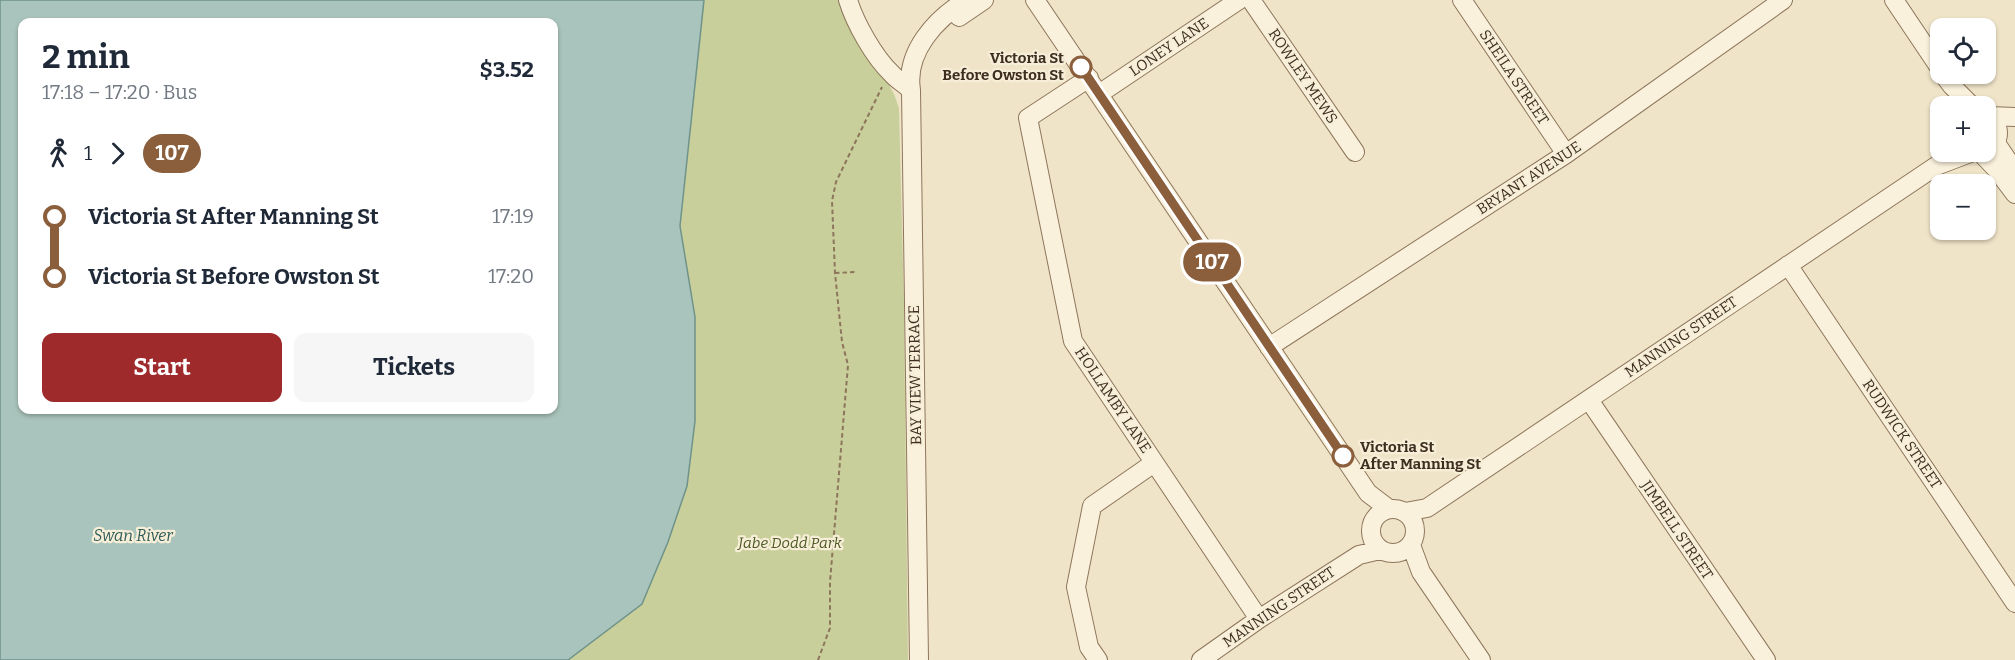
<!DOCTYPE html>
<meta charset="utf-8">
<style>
:root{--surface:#fff;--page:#f6f6f7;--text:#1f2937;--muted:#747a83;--accent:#9e2a2b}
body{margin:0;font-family:Bitter,serif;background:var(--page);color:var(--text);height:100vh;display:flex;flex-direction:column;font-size:22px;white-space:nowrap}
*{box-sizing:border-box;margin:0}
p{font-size:20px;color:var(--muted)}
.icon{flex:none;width:33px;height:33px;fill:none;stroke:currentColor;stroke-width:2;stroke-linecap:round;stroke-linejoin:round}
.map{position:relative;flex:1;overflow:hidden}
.side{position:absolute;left:18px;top:18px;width:540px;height:396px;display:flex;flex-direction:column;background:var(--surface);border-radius:12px;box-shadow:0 2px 4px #0004}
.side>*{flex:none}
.badge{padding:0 12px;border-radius:20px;font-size:21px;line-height:39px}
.fabs{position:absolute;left:1930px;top:18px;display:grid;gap:12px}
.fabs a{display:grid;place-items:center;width:66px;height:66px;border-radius:12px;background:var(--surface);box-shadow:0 2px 4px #0004;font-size:30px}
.map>.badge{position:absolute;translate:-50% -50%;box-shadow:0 0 0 3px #fff}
.legs{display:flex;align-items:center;gap:9px;height:66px;padding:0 24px;font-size:20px}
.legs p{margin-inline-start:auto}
.overview{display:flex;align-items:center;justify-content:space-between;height:102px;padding:0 24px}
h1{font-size:33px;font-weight:700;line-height:45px}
.cta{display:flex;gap:12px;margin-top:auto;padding:12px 24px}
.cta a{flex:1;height:69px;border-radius:12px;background:var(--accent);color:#fff;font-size:24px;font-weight:700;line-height:69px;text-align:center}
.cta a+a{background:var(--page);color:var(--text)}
ul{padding:0 24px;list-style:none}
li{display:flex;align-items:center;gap:21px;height:60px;font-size:22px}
li i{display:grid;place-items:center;width:9px;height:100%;margin:0 8px;background:currentColor}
li i::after{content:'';width:15px;height:15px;margin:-8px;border:4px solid;border-radius:50%;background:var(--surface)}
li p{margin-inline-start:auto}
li:first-child i{background:linear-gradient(#0000 50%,currentColor 0)}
li:last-child i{background:linear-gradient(currentColor 50%,#0000 0)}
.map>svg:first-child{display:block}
.green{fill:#c9cf9b}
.water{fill:#a9c4bc;stroke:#6f938a;stroke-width:1.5;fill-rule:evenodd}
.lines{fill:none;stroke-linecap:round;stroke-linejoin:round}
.minor-casing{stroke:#8d765c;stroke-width:20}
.path{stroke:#8d765c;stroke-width:2;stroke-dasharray:4.5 3;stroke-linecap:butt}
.minor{stroke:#faf1dc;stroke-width:18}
.line-1-casing{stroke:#fff;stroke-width:14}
.line-1{stroke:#8b5e3c;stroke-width:9}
.stop-1-dot{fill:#fff;stroke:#8b5e3c;stroke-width:3}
.labels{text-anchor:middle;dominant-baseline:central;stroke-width:4.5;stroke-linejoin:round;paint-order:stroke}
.street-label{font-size:15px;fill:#3d2e20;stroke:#f7eed8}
.stop-label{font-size:15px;font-weight:bold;fill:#3d2e20;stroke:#f7eed8;text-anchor:end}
.park-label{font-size:15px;font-style:italic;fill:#4d5a26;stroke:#f7eed8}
.water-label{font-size:16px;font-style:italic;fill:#2f5d5a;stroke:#f7eed8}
</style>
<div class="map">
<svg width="2015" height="660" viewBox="0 0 2015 660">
<rect width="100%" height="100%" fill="#f0e4c8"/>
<path class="green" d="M704,0h139l51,94 5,14 5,197 4,355h-340l4,-4 123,-235v-104l-15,-91z"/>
<path class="water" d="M0,0h704l-24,226 15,91v104l-8,65 -19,56 -26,62 -74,56h-568zM22,22h532v388h-532z"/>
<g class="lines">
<g class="minor-casing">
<path id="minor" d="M848,0c7,23 26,57 44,74 5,6 13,10 19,16
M1035,0l333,493 21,16
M1251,0l104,152
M1462,0l104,154
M1894,0l47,70
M959,17l25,-17
M1943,74l9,12 20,20
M1089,78l-61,40 45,223 186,278
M1099,94l140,-94
M1986,115c16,9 16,27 0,36
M1989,116l26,1
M1996,143l19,28
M1980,152l17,18 18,24
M1788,265l227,338
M1269,347l297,-193 217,-154
M1589,400l177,260
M1371 531a22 22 0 1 1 44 0a22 22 0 1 1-44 0Z
M1405,512l22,-4 509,-342 37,-14
M1411,545l10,27 60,88
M919,660l-8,-570c-6,-38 25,-72 56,-90
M1098,660l-9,-13 -13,-60 16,-81 62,-43
M1201,660l58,-41 100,-64 21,-5"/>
</g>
<path class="path" d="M835,273l20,-1
M818,660l12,-32v-46l18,-217 -6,-23 -7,-69 -3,-72 4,-19 46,-95"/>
<use href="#minor" class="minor"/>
</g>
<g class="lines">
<g class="line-1-casing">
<path id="line-1" d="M1081,67l262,389"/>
</g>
<use href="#line-1" class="line-1"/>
</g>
<g class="stop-1-dot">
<circle cx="1081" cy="67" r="10"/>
<circle cx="1343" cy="456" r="10"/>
</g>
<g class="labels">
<g class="street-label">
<text transform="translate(1169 47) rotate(-34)">LONEY LANE</text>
<text transform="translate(1303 76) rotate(56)">ROWLEY MEWS</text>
<text transform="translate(1514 77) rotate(56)">SHEILA STREET</text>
<text transform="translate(1529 178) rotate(-33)">BRYANT AVENUE</text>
<text transform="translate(1681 337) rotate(-34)">MANNING STREET</text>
<text transform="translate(915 375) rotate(-91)">BAY VIEW TERRACE</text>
<text transform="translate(1113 400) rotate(56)">HOLLAMBY LANE</text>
<text transform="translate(1902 434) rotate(56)">RUDWICK STREET</text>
<text transform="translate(1677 530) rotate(56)">JIMBELL STREET</text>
<text transform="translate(1279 607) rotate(-34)">MANNING STREET</text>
</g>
<g class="stop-label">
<text x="1064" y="58">Victoria St<tspan x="1064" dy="17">Before Owston St</tspan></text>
<text x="1360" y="447" text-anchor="start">Victoria St<tspan x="1360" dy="17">After Manning St</tspan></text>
</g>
<g class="park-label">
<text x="790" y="543">Jabe Dodd Park</text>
</g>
<g class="water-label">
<text x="133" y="535">Swan River</text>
</g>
</g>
</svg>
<div class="fabs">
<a><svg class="icon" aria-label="locate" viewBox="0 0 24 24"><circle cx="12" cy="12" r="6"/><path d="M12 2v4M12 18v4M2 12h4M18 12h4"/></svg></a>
<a>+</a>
<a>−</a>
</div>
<b class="badge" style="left:1212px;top:262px;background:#8b5e3c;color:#fff">107</b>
<section class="side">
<div class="overview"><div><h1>2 min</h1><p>17:18 – 17:20 · Bus</p></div><b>$3.52</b></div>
<div class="legs"><svg class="icon" aria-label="walk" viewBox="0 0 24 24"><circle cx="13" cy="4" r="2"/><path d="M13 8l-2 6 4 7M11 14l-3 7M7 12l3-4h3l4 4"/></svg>1<svg class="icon" aria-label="forward" viewBox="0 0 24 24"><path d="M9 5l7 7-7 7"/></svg><b class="badge" style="background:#8b5e3c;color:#fff">107</b></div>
<ul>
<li><i style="color:#8b5e3c"></i><b>Victoria St After Manning St</b><p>17:19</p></li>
<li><i style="color:#8b5e3c"></i><b>Victoria St Before Owston St</b><p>17:20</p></li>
</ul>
<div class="cta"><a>Start</a><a>Tickets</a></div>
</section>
</div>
